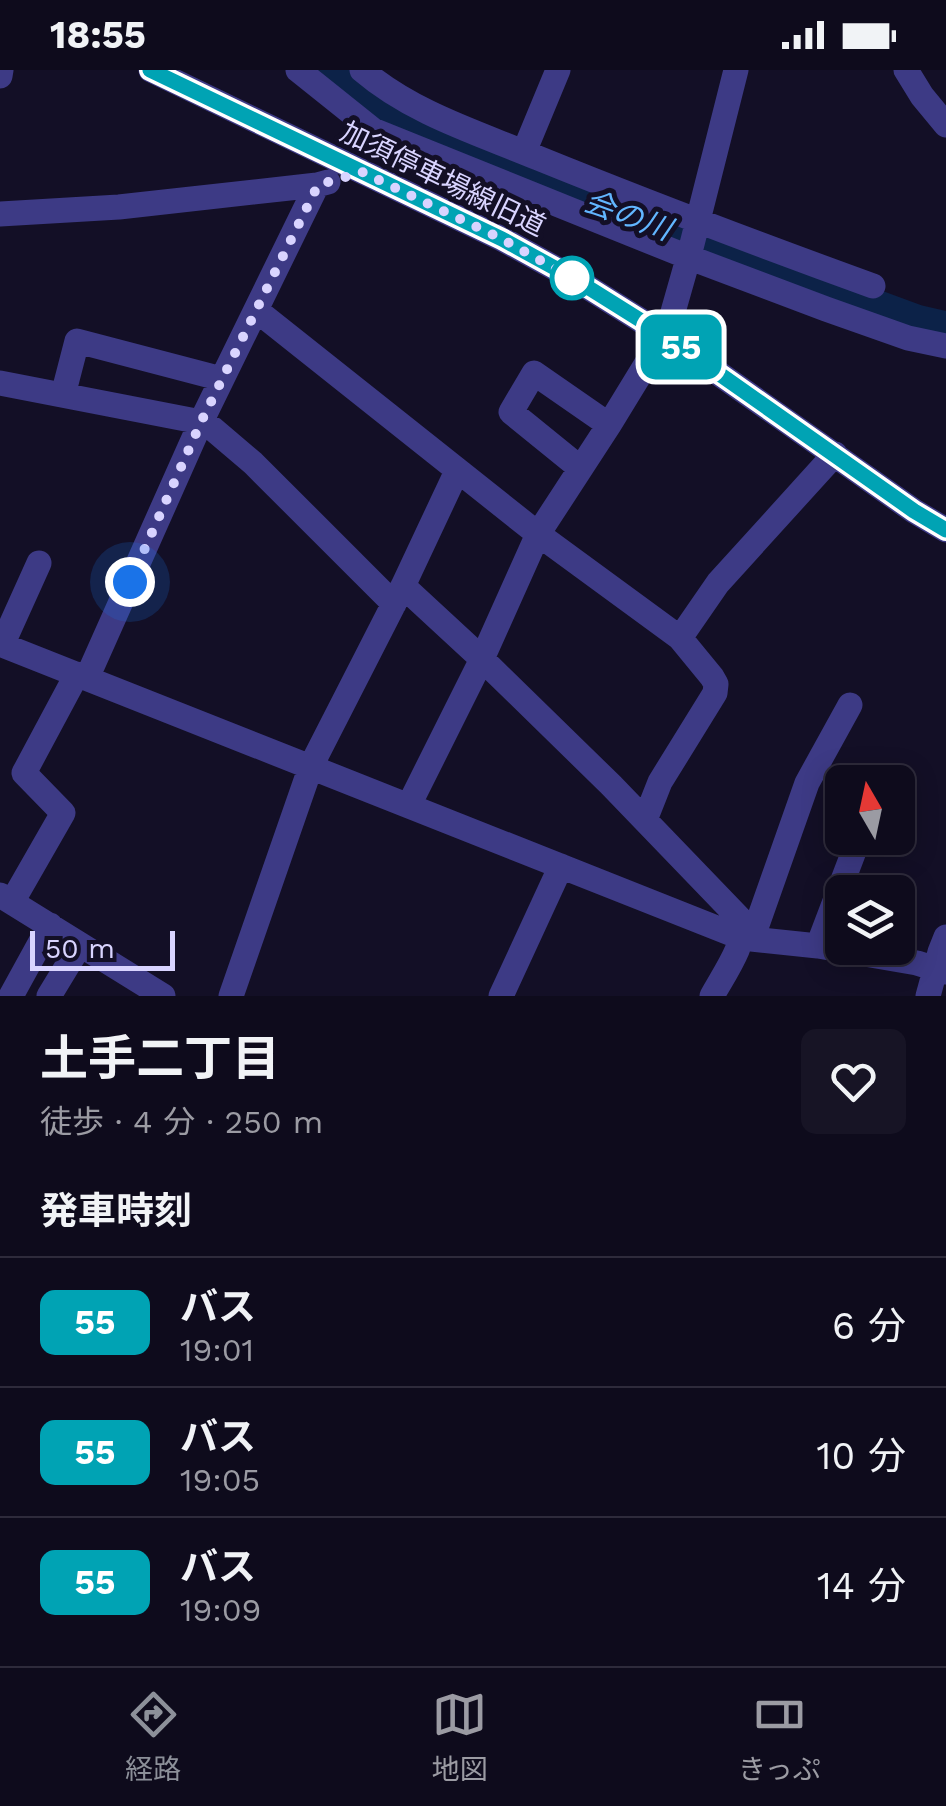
<!DOCTYPE html>
<html lang="ja">
<meta charset="utf-8">
<style>
:root{--surface:#0e0b1c;--page:#171425;--text:#f1f3f6;--muted:#9b9ba3;--line:#2e2b3b;--accent:#8c9099}
body{margin:0;font-family:"Work Sans","Noto Sans JP",sans-serif;background:var(--page);color:var(--text);height:100vh;display:flex;flex-direction:column;font-size:38px;white-space:nowrap}
*{box-sizing:border-box;margin:0}
p{font-size:32px;color:var(--muted)}
.icon{flex:none;width:55px;height:55px;fill:none;stroke:currentColor;stroke-width:2;stroke-linecap:round;stroke-linejoin:round}
.map{position:relative;height:926px;overflow:hidden}
.side{display:flex;flex-direction:column;background:var(--surface);flex:1}
.side>*{flex:none}
.badge{padding:0 20px;border-radius:15px;font-size:35px;line-height:65px}
.needle{width:65px;rotate:351deg}
.buttons{position:absolute;left:825px;top:695px;display:grid;gap:20px}
.buttons a{display:grid;place-items:center;width:90px;height:90px;border-radius:15px;background:var(--surface);box-shadow:0 5px 25px #0003,0 0 0 2px var(--line);font-size:50px}
.scale{position:absolute;left:30px;bottom:25px;width:145px;box-sizing:border-box;padding-left:10px;border:5px solid #d9d4ff;border-top:0;font-size:28px;line-height:35px;white-space:nowrap;color:#d9d4ff;-webkit-text-stroke:8px #130f26;paint-order:stroke}
.you{position:absolute;width:50px;height:50px;margin:-25px;border:8px solid #fff;border-radius:50%;background:#1a73e8;box-shadow:0 0 0 15px #1a73e833}
.map>.badge{position:absolute;translate:-50% -50%;box-shadow:0 0 0 5px #fff}
h2{padding:0 40px;font-size:38px;line-height:90px}
.round{display:grid;place-items:center;flex:none;width:105px;height:105px;border-radius:15px;background:var(--page)}
.headline{display:flex;align-items:center;justify-content:space-between;height:170px;padding:0 40px}
h1{font-size:48px;font-weight:700;line-height:75px}
ul{padding:0;list-style:none}
li{display:flex;align-items:center;gap:30px;height:130px;padding:0 40px;border-top:2px solid var(--line)}
li div{flex:1}
li b{display:block;font-size:38px}
li em{font-style:normal}
li .badge{min-width:110px;font-weight:700;text-align:center}
.status{display:flex;justify-content:space-between;align-items:center;height:70px;padding:0 50px;background:var(--surface);direction:ltr}
.status svg{height:28px;fill:currentColor}
.dock{display:flex;justify-content:space-around;align-items:center;height:140px;border-top:2px solid var(--line);background:var(--surface);font-size:28px;color:var(--muted)}
.dock a{display:grid;justify-items:center;gap:5px}
.dock .current{color:var(--accent)}
.map>svg:first-child{display:block}
.lines{fill:none;stroke-linecap:round;stroke-linejoin:round}
.river{stroke:#0c2248;stroke-width:35}
.minor{stroke:#3d3a85;stroke-width:25}
.line-casing{stroke:#fff;stroke-width:22}
.line{stroke:#00a3b4;stroke-width:15}
.walk{stroke:#d9d4ff;stroke-width:10;stroke-dasharray:0 18}
.stop-dot{fill:#fff;stroke:#00a3b4;stroke-width:5}
.labels{text-anchor:middle;dominant-baseline:central;stroke-width:10;stroke-linejoin:round;paint-order:stroke}
.street-label{font-size:28px;fill:#d9d4ff;stroke:#130f26}
.water-label{font-size:30px;font-style:italic;fill:#62b6ff;stroke:#130f26}
</style>
<div class="status"><b>18:55</b><svg viewBox="0 0 49 12"><path d="M0 12V9h3v3zM5 12V6h3v6zM10 12V3h3v9zM15 12V0h3v12zM26 1h20v11H26zM47 4h2v5h-2z"/></svg></div>
<div class="map">
<svg width="946" height="926" viewBox="0 0 946 926">
<rect width="100%" height="100%" fill="#130f26"/>
<g class="lines">
<path class="river" d="M327,0l59,48 215,88 315,116 30,7"/>
<path class="minor" d="M151,0l351,169 71,39 91,57 250,176 32,19
M298,0l75,60 315,127 138,52 82,29 38,8
M362,0c50,43 116,63 176,88 111,45 222,87 335,128
M906,0l16,26 24,29
M0,6l1,-6
M524,82l34,-82
M0,144l119,-7 198,-22 11,-3
M256,240l282,224 142,104 32,39 4,7 -1,9 -55,89 -15,38
M0,313l201,39 12,7 40,34 141,141
M63,325l14,-54 145,38
M580,398l-69,-56 23,-39 75,52
M403,516l79,73 129,126 130,135c8,20 -19,57 -29,76
M680,568l38,-55 117,-129
M0,574l742,294 76,8 99,17 29,9
M2,575l37,-82
M87,608l114,-256 116,-237
M409,735l73,-146 56,-125 71,-109 55,-90 7,-16 19,-67 46,-182
M0,825l163,101
M12,832l51,-89 -39,-40 53,-99
M752,869l55,-156 43,-78
M818,876l41,-108
M11,926l39,-71
M49,926l31,-51
M231,926l80,-230 92,-180 54,-115
M501,926l60,-130
M928,926l12,-44 6,-15"/>
</g>
<g class="lines">
<g class="line-casing">
<path id="line" d="M150,0l352,169 71,39 91,57 250,176 32,19"/>
</g>
<use href="#line" class="line"/>
<path class="walk" d="M130,512l71,-160 117,-237 44,-13 140,67 70,39"/>
</g>
<circle class="stop-dot" cx="572" cy="208" r="20"/>
<g class="labels">
<g class="street-label">
<text transform="translate(443 109) rotate(26)">加須停車場線旧道</text>
</g>
<g class="water-label">
<text transform="translate(628 145) rotate(20)">会の川</text>
</g>
</g>
</svg>
<div class="buttons">
<a><svg class="needle" viewBox="-14 -14 28 28"><path d="M0-13l5 13h-10z" fill="#e53935"/><path d="M0 13l5-13h-10z" fill="#9b9ba3"/></svg></a>
<a><svg class="icon" aria-label="layers" viewBox="0 0 24 24"><path d="M12 4l9 5-9 5-9-5zM3 14l9 5 9-5"/></svg></a>
</div>
<div class="scale">50 m</div>
<div class="you" style="left:130px;top:512px"></div>
<b class="badge" style="left:681px;top:277px;background:#00a3b4;color:#fff">55</b>
</div>
<section class="side">
<div class="headline"><div><h1>土手二丁目</h1><p>徒歩 · 4 分 · 250 m</p></div><a class="round"><svg class="icon" aria-label="heart" viewBox="0 0 24 24"><path d="M12 20l-8-8c-3-5 5-10 8-4 3-6 11-1 8 4z"/></svg></a></div>
<h2>発車時刻</h2>
<ul>
<li><span class="badge" style="background:#00a3b4;color:#fff">55</span><div><b>バス</b><p>19:01</p></div><em>6 分</em></li>
<li><span class="badge" style="background:#00a3b4;color:#fff">55</span><div><b>バス</b><p>19:05</p></div><em>10 分</em></li>
<li><span class="badge" style="background:#00a3b4;color:#fff">55</span><div><b>バス</b><p>19:09</p></div><em>14 分</em></li>
</ul>
</section>
<nav class="dock">
<a class="current"><svg class="icon" aria-label="directions" viewBox="0 0 24 24"><path d="M12 3l9 9-9 9-9-9zM9 14v-3h6M13 9l2 2-2 2"/></svg>経路</a>
<a><svg class="icon" aria-label="map" viewBox="0 0 24 24"><path d="M3 6l6-2 6 2 6-2v14l-6 2-6-2-6 2zM9 4v14M15 6v14"/></svg>地図</a>
<a><svg class="icon" aria-label="tickets" viewBox="0 0 24 24"><path d="M3 7h18v10H3zM15 7v10"/></svg>きっぷ</a>
</nav>
